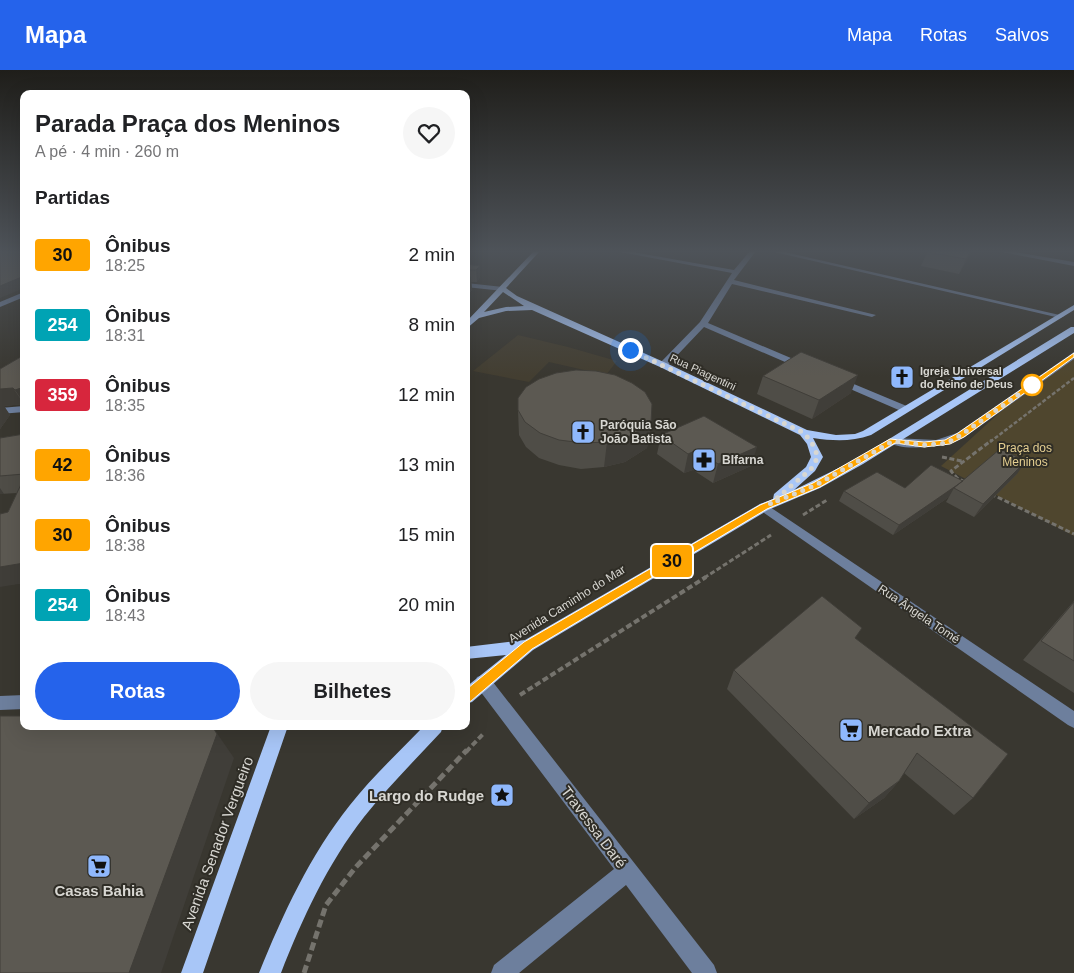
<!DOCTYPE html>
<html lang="pt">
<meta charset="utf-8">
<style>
:root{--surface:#fff;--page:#f6f6f6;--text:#202124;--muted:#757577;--accent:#2563eb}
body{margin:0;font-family:Helvetica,sans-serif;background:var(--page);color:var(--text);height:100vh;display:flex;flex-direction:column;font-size:19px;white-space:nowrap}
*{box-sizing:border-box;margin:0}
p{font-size:16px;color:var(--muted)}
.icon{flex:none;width:28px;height:28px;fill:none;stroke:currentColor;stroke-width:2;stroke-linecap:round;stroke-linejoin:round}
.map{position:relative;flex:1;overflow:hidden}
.drawer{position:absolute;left:20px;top:20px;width:450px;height:640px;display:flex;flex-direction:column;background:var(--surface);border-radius:10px;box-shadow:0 5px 20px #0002}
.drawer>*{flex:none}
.badge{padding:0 10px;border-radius:4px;font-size:18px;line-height:32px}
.you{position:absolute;width:25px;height:25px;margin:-12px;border:4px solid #fff;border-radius:50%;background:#1a73e8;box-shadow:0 0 0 8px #1a73e833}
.map>.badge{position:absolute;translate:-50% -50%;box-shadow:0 0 0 2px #fff}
h2{padding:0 15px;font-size:19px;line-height:45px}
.round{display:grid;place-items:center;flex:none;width:52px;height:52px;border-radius:26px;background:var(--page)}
.overview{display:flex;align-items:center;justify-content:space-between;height:85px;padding:0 15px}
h1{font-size:24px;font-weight:800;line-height:38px}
.cta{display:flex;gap:10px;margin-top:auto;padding:10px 15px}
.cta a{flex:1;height:58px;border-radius:30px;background:var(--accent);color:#fff;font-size:20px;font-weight:800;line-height:58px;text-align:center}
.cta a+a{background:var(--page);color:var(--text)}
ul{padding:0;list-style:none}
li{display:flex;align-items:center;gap:15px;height:70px;padding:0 15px}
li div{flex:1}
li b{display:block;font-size:19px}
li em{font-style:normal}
li .badge{min-width:55px;font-weight:700;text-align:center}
header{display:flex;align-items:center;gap:30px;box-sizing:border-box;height:70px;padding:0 25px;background:var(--accent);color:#fff}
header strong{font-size:24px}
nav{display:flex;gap:28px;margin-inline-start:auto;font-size:18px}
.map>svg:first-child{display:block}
.built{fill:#433e31}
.green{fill:#4f462e}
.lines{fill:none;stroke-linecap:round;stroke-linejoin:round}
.path-far3{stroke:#75736d;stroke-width:2.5;stroke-dasharray:4 2;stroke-linecap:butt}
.path-far2{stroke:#75736d;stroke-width:3;stroke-dasharray:5 2.5;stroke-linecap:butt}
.path-far1{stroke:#75736d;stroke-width:4;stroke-dasharray:6 3;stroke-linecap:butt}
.path{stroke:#75736d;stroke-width:5;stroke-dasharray:8 4;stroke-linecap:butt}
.minor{fill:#6d7f9d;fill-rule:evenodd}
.major{fill:#a8c6f7;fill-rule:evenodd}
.wall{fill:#4f4d47}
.shaded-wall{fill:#403e39}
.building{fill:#5c5952;stroke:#403e39}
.line{fill:#ffa500;stroke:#fff}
.walk{stroke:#d8d7d2;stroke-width:5;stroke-dasharray:0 9}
.stop-dot{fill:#fff;stroke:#ffa500;stroke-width:2.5}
.labels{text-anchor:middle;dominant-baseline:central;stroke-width:4;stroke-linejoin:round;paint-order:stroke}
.far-poi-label{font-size:11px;font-weight:bold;fill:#d8d7d2;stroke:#2f2d26;text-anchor:start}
.far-street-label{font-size:11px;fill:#d8d7d2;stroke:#2f2d26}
.poi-label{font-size:12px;font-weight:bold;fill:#d8d7d2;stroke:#2f2d26;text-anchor:start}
.park-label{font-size:12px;fill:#e4ce90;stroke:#2f2d26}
.street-label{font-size:12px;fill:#d8d7d2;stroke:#2f2d26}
.near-poi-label{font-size:15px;font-weight:bold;fill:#d8d7d2;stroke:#2f2d26;text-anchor:start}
.near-street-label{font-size:15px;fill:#d8d7d2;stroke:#2f2d26}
</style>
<header>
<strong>Mapa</strong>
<nav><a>Mapa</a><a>Rotas</a><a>Salvos</a></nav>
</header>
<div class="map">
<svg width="1074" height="903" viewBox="0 0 1074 903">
<rect width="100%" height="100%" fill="#393730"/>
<path class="built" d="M518,265l50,12 49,14 -11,14 -57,-13 -20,20 -56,-11z"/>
<path class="green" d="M1074,286v180l-133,-70 81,-74z"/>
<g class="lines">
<path class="path-far3" d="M990,372l84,-64"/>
<path class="path-far2" d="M942,387l20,4
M965,412l-8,-4 -6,-7 41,-31
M991,424l83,40
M803,445l24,-15
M704,508l67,-43"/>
<path class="path-far1" d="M520,625l186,-118
M466,682l18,-19"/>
<path class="path" d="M304,903l22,-68 29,-37 112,-118"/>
<path class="minor" d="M615,181h12l107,19 16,-19h6l-22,29 142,35 -4,2 -140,-33 -24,39 97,41v4h-6l-95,-41 -38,40h-6v-4l40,-41 32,-49z
M770,181h10l284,65 -4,2z
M997,181h12l65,11v4z
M466,213l37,4 4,2 -4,2 -37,-4z
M24,222v5l-24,10v-5z
M1074,282v7l-109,78c-17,8 -63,17 -77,4l5,-3 43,2 21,-7z
M837,307l72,30 1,2 -5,3 -4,-1 -67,-29 -2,-2z
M24,336v6l-24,2v-6z
M764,433l310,208v17l-6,-3 -308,-215 -2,-3 2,-3z
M483,605l6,2 225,288 3,8h-25l-66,-88 -107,88h-28l3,-8 120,-96 -137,-182 -2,-5 2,-5z
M24,625v14l-24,1v-14z"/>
<path class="major" d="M534,181h6l-34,37 11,8 149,67 141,67 29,5 19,-1 8,-3 211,-126v5l-203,125c-20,7 -37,6 -58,3l10,19 -8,14 -21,19 61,-30 216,-133h3v6l-211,131 -43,24 -52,22 -235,140 -61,52 -6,2v-17l40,-32 -40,4v-12l59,-7 235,-136 13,-5 1,-5 32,-27 5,-10 -4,-13 -7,-9 -140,-68 -128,-57 -26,1 -27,7 -13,11v-7zM503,222l21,14 -18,1 -22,5z
M271,656h17l-85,247h-22z
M424,656h19l-2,6c-26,28 -53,55 -77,85 -36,46 -62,102 -83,156h-22c24,-59 51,-118 91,-168 22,-28 49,-53 74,-79z"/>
</g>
<path class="wall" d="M928,181h44l-13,23 -38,-8z
M466,194l14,2v11l-3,5h-6l1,8 -6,7z
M24,285v49l-20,2 6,9 -10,14v-60z
M763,306l88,17 -39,26 -55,-25z
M518,340l133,13 -4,25 -22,14 -21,5 -23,2 -22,-4 -20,-7 -13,-11 -7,-12z
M24,364v149l-24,3 8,-74 9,-19 -17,1v-56z
M661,365l90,31 -38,17 -20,-13 -9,3 -27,-19z
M1017,404l-43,43 -28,-15 3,-5 -56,38 -54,-34 5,-10 61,-3z
M1074,531v92l-51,-33z
M856,569l117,159 -19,17 -50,-42 -5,8 -15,17 -30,21 -127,-130 7,-19z"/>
<path class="shaded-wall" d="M971,181h1l-13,23 7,-15z
M480,196v11l-3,5 -1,-12z
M24,206v12l-24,10v-12z
M471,207l1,13 -6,7v-13z
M858,305l-7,18 -39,26 7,-19z
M24,317v16l-9,-13z
M13,318l11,16 -20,2 6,9 -10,14v-40z
M651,353l-4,25 -22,14 -21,5 3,-25z
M757,377l-6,19 -38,17 5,-19z
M697,380l-4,20 -9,3 4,-19z
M1026,391l-9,13 -43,43 9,-13z
M963,411l-9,7 -5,9 -56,38 6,-10z
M0,418l4,6h-4z
M24,493v20l-24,4v-20z
M212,656l22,32 -73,215h-32z
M899,711l-15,17 -30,21 15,-16z"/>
<path class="building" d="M0,181h24v25l-24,10z
M928,181h43l-5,8 -39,-7z
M466,194l14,2 -4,4h-10z
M466,207h5l-5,7z
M801,282l57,23 -39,25 -56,-24z
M24,285v32l-9,3 -2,-2 -13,1v-20z
M576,300l20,1 19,4 17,8 13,9 7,12 -1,19 -23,14 -21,5 -24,1 -24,-3 -19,-7 -15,-11 -7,-12v-12l8,-11 13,-8 17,-6z
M704,346l53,31 -39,17 -21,-14 -9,4 -27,-19z
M24,364v40l-24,2v-38z
M1000,379l26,12 -43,43 -29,-16z
M931,395l32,16 -64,44 -55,-34 33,-19 28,16z
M24,408v85l-24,4v-53l8,-2z
M822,526l40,32 -7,10 153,116 -35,44 -56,-45 -18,28 -30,22 -135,-133z
M1074,532v59l-33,-20z
M0,646h24v10h188l5,8 -88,239h-129z"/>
<linearGradient id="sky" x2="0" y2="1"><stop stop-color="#1f1e1a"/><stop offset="0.59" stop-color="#4e5359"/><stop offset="1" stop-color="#4e5359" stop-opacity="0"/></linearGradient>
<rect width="1074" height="307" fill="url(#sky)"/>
<path class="line" d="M1074,283v4l-110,80 -14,7 -26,3 -29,-4 -75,44 -53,22 -235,140 -61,52 -5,2 -4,-2 -2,-4 2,-4 62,-51 236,-137 53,-22 77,-44 34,3 21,-2 13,-7z"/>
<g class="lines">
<path class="walk" d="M630,280l174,83 8,10 6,14 -7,12 -41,35 46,-19 77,-44 31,4 23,-2 14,-8 74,-52 -3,2"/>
</g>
<defs>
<g id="church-square" transform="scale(1.25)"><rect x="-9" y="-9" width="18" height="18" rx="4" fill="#8fb8fd" stroke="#2f2d26"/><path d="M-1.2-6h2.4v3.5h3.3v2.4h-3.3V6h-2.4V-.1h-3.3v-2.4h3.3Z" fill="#111"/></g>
<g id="pharmacy-square" transform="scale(1.25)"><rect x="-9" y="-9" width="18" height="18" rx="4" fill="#8fb8fd" stroke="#2f2d26"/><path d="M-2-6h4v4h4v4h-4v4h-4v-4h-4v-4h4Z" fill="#111"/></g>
<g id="supermarket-square" transform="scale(1.25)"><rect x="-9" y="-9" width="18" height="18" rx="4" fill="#8fb8fd" stroke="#2f2d26"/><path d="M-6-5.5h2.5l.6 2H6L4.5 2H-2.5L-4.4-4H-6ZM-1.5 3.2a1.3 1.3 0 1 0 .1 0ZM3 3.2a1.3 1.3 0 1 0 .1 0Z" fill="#111"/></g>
<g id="sight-square" transform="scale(1.25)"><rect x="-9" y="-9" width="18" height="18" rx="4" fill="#8fb8fd" stroke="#2f2d26"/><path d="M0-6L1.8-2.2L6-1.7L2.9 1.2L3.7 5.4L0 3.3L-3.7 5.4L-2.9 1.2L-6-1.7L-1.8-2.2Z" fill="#111"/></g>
</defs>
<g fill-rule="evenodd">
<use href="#church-square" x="902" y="307"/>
<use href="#church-square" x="583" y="362"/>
<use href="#pharmacy-square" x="704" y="390"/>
<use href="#supermarket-square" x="851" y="660"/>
<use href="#sight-square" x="502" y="725"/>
<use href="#supermarket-square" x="99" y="796"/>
</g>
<circle class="stop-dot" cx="1032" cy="315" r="10"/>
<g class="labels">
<g class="far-poi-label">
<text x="920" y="301">Igreja Universal<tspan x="920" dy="13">do Reino de Deus</tspan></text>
</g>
<g class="far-street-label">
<text transform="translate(703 302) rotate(25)">Rua Piagentini</text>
</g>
<g class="poi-label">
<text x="600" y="355">Paróquia São<tspan x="600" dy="14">João Batista</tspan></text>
<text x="722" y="390">BIfarna</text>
</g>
<g class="park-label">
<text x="1025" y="378">Praça dos<tspan x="1025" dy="14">Meninos</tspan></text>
</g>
<g class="street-label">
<text transform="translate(567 534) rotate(-32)">Avenida Caminho do Mar</text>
<text transform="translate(919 544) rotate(34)">Rua Ângela Tomé</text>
</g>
<g class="near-poi-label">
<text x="868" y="660">Mercado Extra</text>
<text x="484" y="725" text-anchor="end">Largo do Rudge</text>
<text x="99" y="820" text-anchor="middle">Casas Bahia</text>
</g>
<g class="near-street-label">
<text transform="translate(594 757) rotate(53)">Travessa Daré</text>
<text transform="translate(217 773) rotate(-70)">Avenida Senador Vergueiro</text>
</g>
</g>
</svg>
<div class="you" style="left:630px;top:280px"></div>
<b class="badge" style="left:672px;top:491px;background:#ffa500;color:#111">30</b>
<section class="drawer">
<div class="overview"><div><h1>Parada Praça dos Meninos</h1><p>A pé · 4 min · 260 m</p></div><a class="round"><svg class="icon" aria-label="heart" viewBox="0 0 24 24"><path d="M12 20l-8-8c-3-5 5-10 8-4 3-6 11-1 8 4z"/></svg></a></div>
<h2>Partidas</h2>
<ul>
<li><span class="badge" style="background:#ffa500;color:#111">30</span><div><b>Ônibus</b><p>18:25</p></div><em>2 min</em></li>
<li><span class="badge" style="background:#00a3b4;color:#fff">254</span><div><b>Ônibus</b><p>18:31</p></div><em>8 min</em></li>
<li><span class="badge" style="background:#d7263d;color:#fff">359</span><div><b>Ônibus</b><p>18:35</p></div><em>12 min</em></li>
<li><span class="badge" style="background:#ffa500;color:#111">42</span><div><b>Ônibus</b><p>18:36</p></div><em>13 min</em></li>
<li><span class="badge" style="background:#ffa500;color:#111">30</span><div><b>Ônibus</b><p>18:38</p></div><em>15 min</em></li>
<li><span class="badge" style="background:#00a3b4;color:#fff">254</span><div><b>Ônibus</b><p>18:43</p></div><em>20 min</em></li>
</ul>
<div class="cta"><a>Rotas</a><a>Bilhetes</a></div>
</section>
</div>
